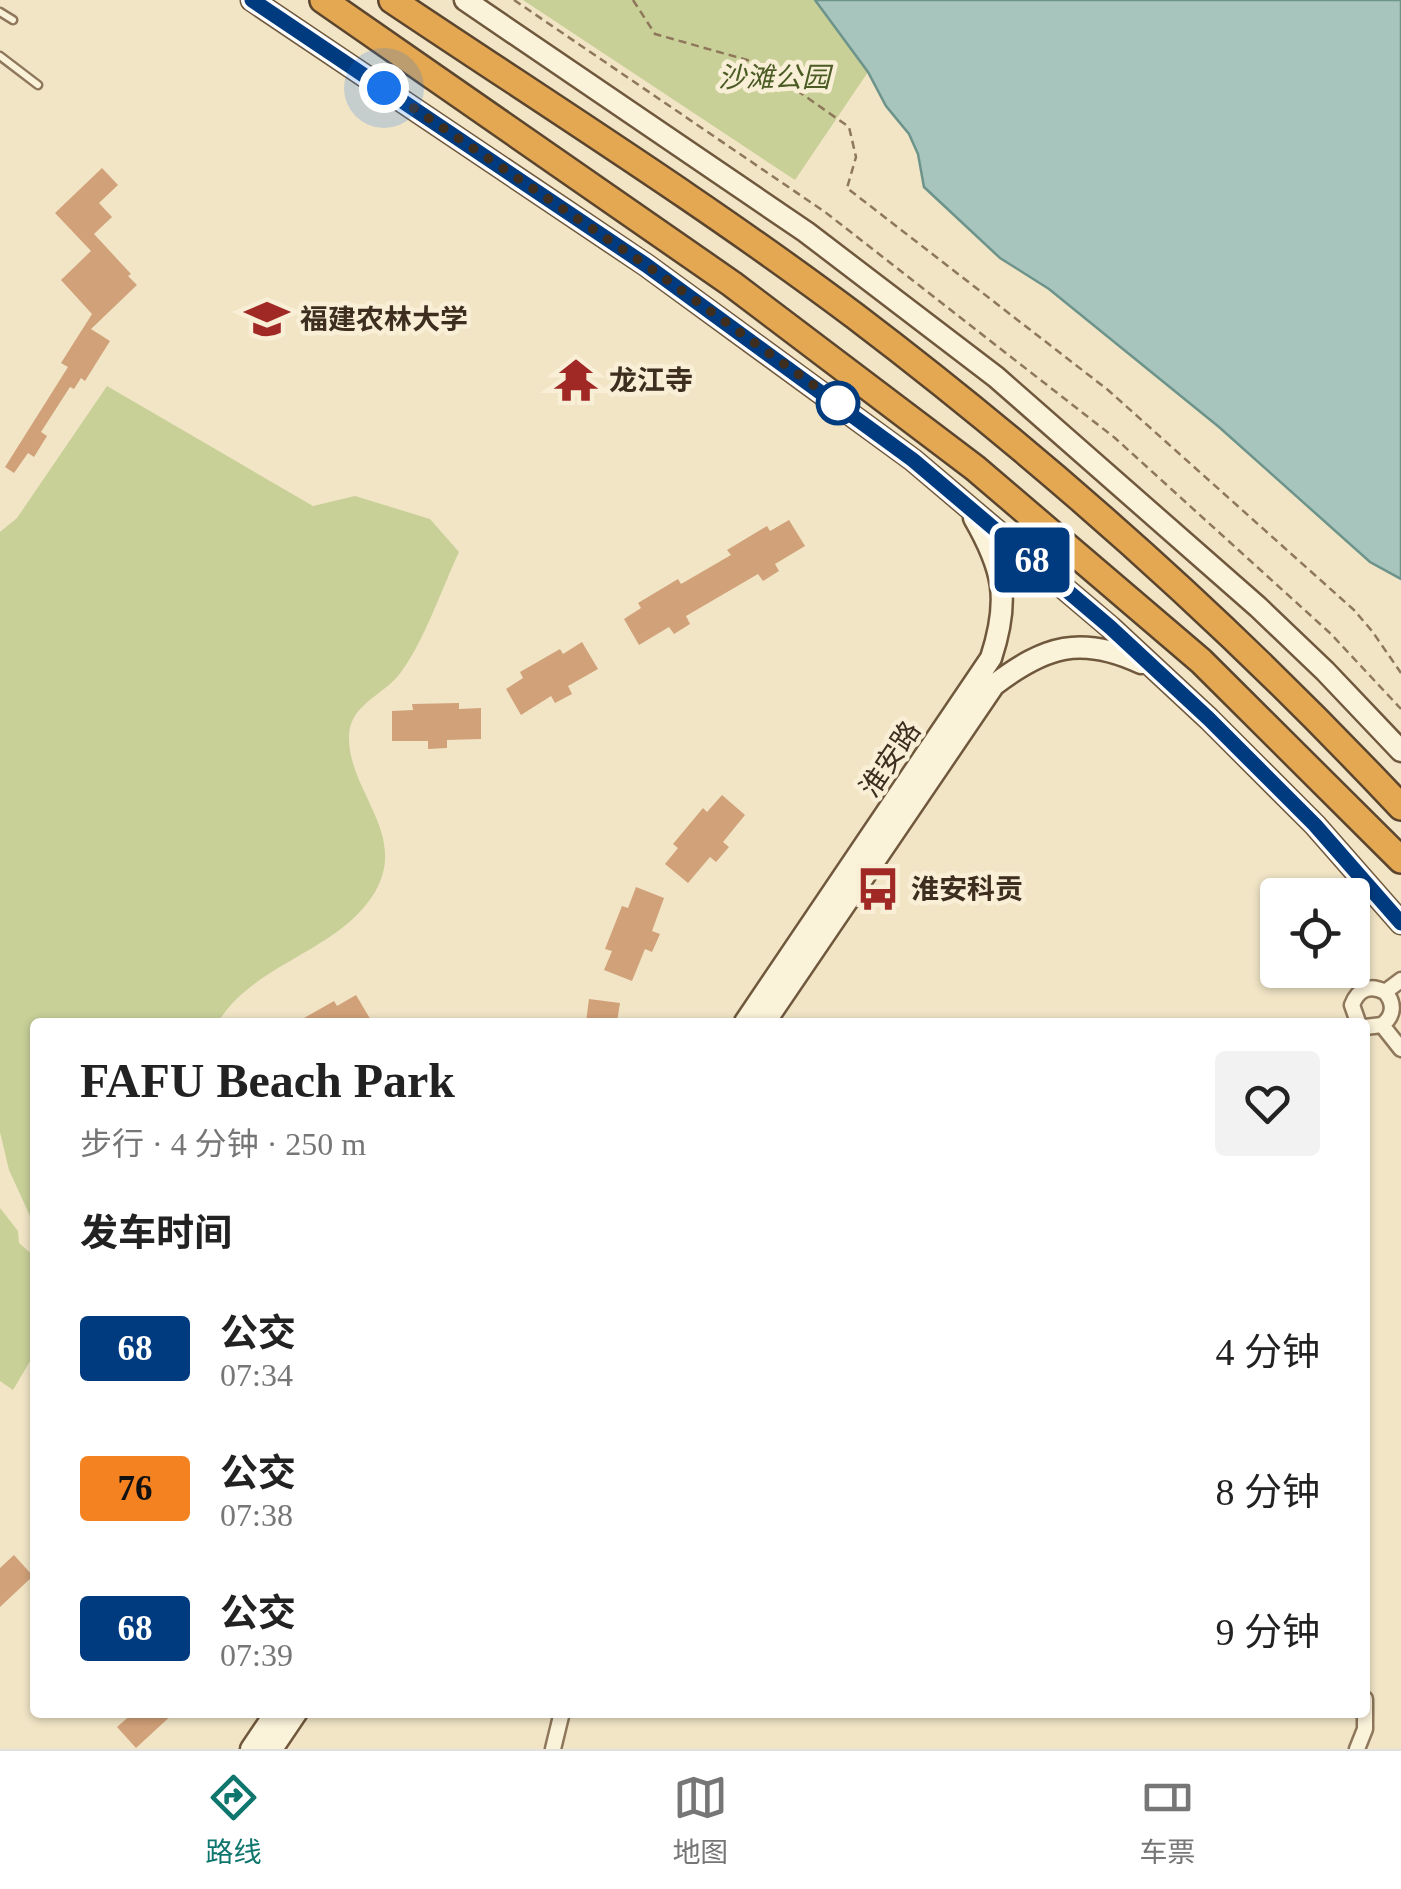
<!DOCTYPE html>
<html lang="zh">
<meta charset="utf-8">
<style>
:root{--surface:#fff;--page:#f2f2f2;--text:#222;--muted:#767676;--line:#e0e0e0;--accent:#0f766e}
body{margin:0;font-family:"Times New Roman","Noto Sans SC",serif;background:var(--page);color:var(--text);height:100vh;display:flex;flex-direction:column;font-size:38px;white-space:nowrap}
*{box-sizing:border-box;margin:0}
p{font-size:32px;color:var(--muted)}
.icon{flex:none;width:55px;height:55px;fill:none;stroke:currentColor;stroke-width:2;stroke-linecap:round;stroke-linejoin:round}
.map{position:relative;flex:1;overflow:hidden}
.panel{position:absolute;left:30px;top:1018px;width:1340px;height:700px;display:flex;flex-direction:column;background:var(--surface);border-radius:10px;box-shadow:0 2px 8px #0004}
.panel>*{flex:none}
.badge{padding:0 20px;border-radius:8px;font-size:35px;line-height:65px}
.controls{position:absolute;left:1260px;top:878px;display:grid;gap:20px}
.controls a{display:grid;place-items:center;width:110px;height:110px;border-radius:10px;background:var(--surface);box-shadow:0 2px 8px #0004;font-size:50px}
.you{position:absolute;width:50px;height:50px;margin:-25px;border:8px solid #fff;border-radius:50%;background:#1a73e8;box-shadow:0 0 0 15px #1a73e833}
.map>.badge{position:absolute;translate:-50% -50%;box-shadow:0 0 0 5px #fff}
h2{padding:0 50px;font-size:38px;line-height:90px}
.round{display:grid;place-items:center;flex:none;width:105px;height:105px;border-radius:10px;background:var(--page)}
.summary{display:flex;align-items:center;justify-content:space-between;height:170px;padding:0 50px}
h1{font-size:48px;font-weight:600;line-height:75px}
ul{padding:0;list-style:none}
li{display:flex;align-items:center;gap:30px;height:140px;padding:0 50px}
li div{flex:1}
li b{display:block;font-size:38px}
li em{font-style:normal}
li .badge{min-width:110px;font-weight:700;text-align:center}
.tabs{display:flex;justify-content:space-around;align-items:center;height:140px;border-top:2px solid var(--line);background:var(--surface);font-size:28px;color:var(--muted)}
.tabs a{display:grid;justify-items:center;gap:5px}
.tabs .on{color:var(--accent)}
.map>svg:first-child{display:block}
.green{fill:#c8d098}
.water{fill:#a7c4bd;stroke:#6d948b;stroke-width:2.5}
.building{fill:#d1a179}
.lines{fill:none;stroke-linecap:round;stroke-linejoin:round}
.lane-casing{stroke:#8e775a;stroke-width:11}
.street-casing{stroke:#8e775a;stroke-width:19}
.secondary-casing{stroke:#70583d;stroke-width:25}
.highway-casing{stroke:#5b452e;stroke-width:30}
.path{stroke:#8e775a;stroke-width:2.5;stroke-dasharray:8 5;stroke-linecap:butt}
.lane{stroke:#fbf2da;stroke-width:6}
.street{stroke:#fbf2da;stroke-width:14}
.secondary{stroke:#fbf2da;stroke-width:20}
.highway{stroke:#e4a852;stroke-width:25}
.line-casing{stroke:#fff;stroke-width:22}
.line{stroke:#003b80;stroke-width:15}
.walk{stroke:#3d2e1f;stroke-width:10;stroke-dasharray:0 18}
.stop-dot{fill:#fff;stroke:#003b80;stroke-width:5}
.labels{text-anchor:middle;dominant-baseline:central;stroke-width:9;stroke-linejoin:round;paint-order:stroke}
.park-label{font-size:28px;font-style:italic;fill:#4b5b24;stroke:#f8efd6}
.poi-label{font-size:28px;font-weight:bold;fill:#3d2e1f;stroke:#f8efd6;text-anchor:start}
.street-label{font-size:28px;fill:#3d2e1f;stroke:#f8efd6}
</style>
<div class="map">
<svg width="1401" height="1749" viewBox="0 0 1401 1749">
<rect width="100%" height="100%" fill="#f1e5c6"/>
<path class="green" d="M523,0h292l53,72 -73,108z
M107,386l206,120 42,-10 75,23 29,33c-17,36 -37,95 -61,124 -18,21 -50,30 -49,63 1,54 59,96 26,153 -36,60 -120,70 -157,130h-183v190l-5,4 -21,-46 -9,-38v-600l17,-14z
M0,1208l18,23 1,12 16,14v86l-3,15 -19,32 -13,-9z"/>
<path class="water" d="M815,0h586v579l-31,-17 -151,-135 -170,-138 -49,-31 -76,-71 -6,-33 -9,-20 -23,-28 -18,-34z"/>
<path class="building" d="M102,168l16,17 -19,18 13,14 -18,17 37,40 -3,2 9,9 -46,44 19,12 -25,40 -4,-3 -7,11 -4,-2 -29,45 6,4 -13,21 -6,-4 -14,20 -9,-6 63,-100 -7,-4 31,-49 -31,-34 30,-29 -36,-38z
M789,520l16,26 -30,18 4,7 -16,10 -5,-7 -72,42 4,8 -16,10 -5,-7 -30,18 -15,-26 17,-11 -3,-5 40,-24 3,5 19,-11 31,-18 -4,-5 40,-24 3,5z
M582,642l16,27 -30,17 4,8 -17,9 -4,-7 -30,19 -15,-26 17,-11 -3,-6 40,-23 3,5z
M459,703v6l22,-1v31l-34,1v8l-19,1v-8h-36v-30l21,-1 -1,-6z
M722,795l23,20 -22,27 6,5 -13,15 -6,-5 -22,26 -23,-19 13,-16 -5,-4 30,-36 4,4z
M636,887l28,11 -12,33 8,3 -8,18 -7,-3 -13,32 -28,-11 8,-19 -7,-2 17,-43 6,2z
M356,995l16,27h-75l37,-21 3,5z
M589,999l31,4 -3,19h-31z
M14,1555l19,21 -33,31v-39z
M134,1712h41l-39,36 -19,-21z"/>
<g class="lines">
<g class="lane-casing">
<path id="lane" d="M0,12l13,8
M0,56l38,29"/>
</g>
<g class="street-casing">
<path id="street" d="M1385,992l16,-12
M1358,1022l-6,-17c6,-16 18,-21 33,-13 10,11 9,24 -3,33l-17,2
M1382,1025l19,24
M553,1749l9,-37
M1357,1749l8,-20v-30"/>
</g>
<g class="secondary-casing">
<path id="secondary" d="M252,0l394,265 267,195 197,167 99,92 106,106 86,98
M465,0l341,232 190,145 262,230 67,64 76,80
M745,1022l246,-364c19,-58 13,-88 -17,-140
M765,1022l229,-337c51,-39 87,-50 147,-22
M251,1749l25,-37
M272,1749l25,-37"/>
</g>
<g class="highway-casing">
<path id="highway" d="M323,0l409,284 243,184 226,193 200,199
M392,0c155,104 314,204 463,316 195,148 378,312 546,491"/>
</g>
<path class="path" d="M514,0l311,212 290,226 216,196 70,75
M633,0l22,34 103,29 91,64 7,30 -9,31 261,202 246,220 18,21 29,42"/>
<use href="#lane" class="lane"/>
<use href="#street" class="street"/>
<use href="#secondary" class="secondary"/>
<use href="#highway" class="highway"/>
</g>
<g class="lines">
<g class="line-casing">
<path id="line" d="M252,0l394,265 267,195 197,167 99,92 106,106 86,98"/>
</g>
<use href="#line" class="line"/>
<path class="walk" d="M384,88l262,177 201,144 -9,-6"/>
</g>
<defs>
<g id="university-bare" transform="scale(3.45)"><path d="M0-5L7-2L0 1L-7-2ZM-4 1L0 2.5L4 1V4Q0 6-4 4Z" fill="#a02926" stroke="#f8efd6" stroke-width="2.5" paint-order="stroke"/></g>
<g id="temple-bare" transform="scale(3.45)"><path d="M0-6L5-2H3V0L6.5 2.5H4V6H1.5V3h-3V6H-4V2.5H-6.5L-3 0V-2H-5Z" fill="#a02926" stroke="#f8efd6" stroke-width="2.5" paint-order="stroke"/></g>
<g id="bus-bare" transform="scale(3.45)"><path d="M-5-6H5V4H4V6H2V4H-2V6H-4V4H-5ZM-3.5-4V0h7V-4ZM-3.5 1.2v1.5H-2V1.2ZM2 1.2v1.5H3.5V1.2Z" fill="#a02926" stroke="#f8efd6" stroke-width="2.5" paint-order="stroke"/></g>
</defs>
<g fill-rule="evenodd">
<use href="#university-bare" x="267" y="319"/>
<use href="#temple-bare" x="576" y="380"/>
<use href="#bus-bare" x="878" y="889"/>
</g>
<circle class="stop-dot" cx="838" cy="403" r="20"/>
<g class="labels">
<g class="park-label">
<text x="774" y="77">沙滩公园</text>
</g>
<g class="poi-label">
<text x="300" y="319">福建农林大学</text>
<text x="609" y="380">龙江寺</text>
<text x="911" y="889">淮安科贡</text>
</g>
<g class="street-label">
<text transform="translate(890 759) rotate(-56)">淮安路</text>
</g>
</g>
</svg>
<div class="controls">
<a><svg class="icon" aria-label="locate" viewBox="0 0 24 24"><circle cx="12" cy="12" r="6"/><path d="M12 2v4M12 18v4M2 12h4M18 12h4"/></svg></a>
</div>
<div class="you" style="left:384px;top:88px"></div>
<b class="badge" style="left:1032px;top:560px;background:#003b80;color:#fff">68</b>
<section class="panel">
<div class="summary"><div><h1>FAFU Beach Park</h1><p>步行 · 4 分钟 · 250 m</p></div><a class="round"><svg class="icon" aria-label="heart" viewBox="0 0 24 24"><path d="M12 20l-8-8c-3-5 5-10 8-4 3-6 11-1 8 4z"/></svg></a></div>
<h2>发车时间</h2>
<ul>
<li><span class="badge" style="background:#003b80;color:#fff">68</span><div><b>公交</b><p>07:34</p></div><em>4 分钟</em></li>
<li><span class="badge" style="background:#f58220;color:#111">76</span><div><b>公交</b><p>07:38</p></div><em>8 分钟</em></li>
<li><span class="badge" style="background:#003b80;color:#fff">68</span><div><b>公交</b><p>07:39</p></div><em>9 分钟</em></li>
</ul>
</section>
</div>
<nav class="tabs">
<a class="on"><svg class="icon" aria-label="directions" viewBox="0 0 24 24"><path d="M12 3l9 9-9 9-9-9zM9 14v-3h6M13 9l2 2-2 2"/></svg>路线</a>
<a><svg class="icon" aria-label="map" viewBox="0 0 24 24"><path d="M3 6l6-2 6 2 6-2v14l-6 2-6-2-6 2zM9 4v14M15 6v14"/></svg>地图</a>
<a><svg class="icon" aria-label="tickets" viewBox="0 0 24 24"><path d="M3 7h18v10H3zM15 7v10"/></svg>车票</a>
</nav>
